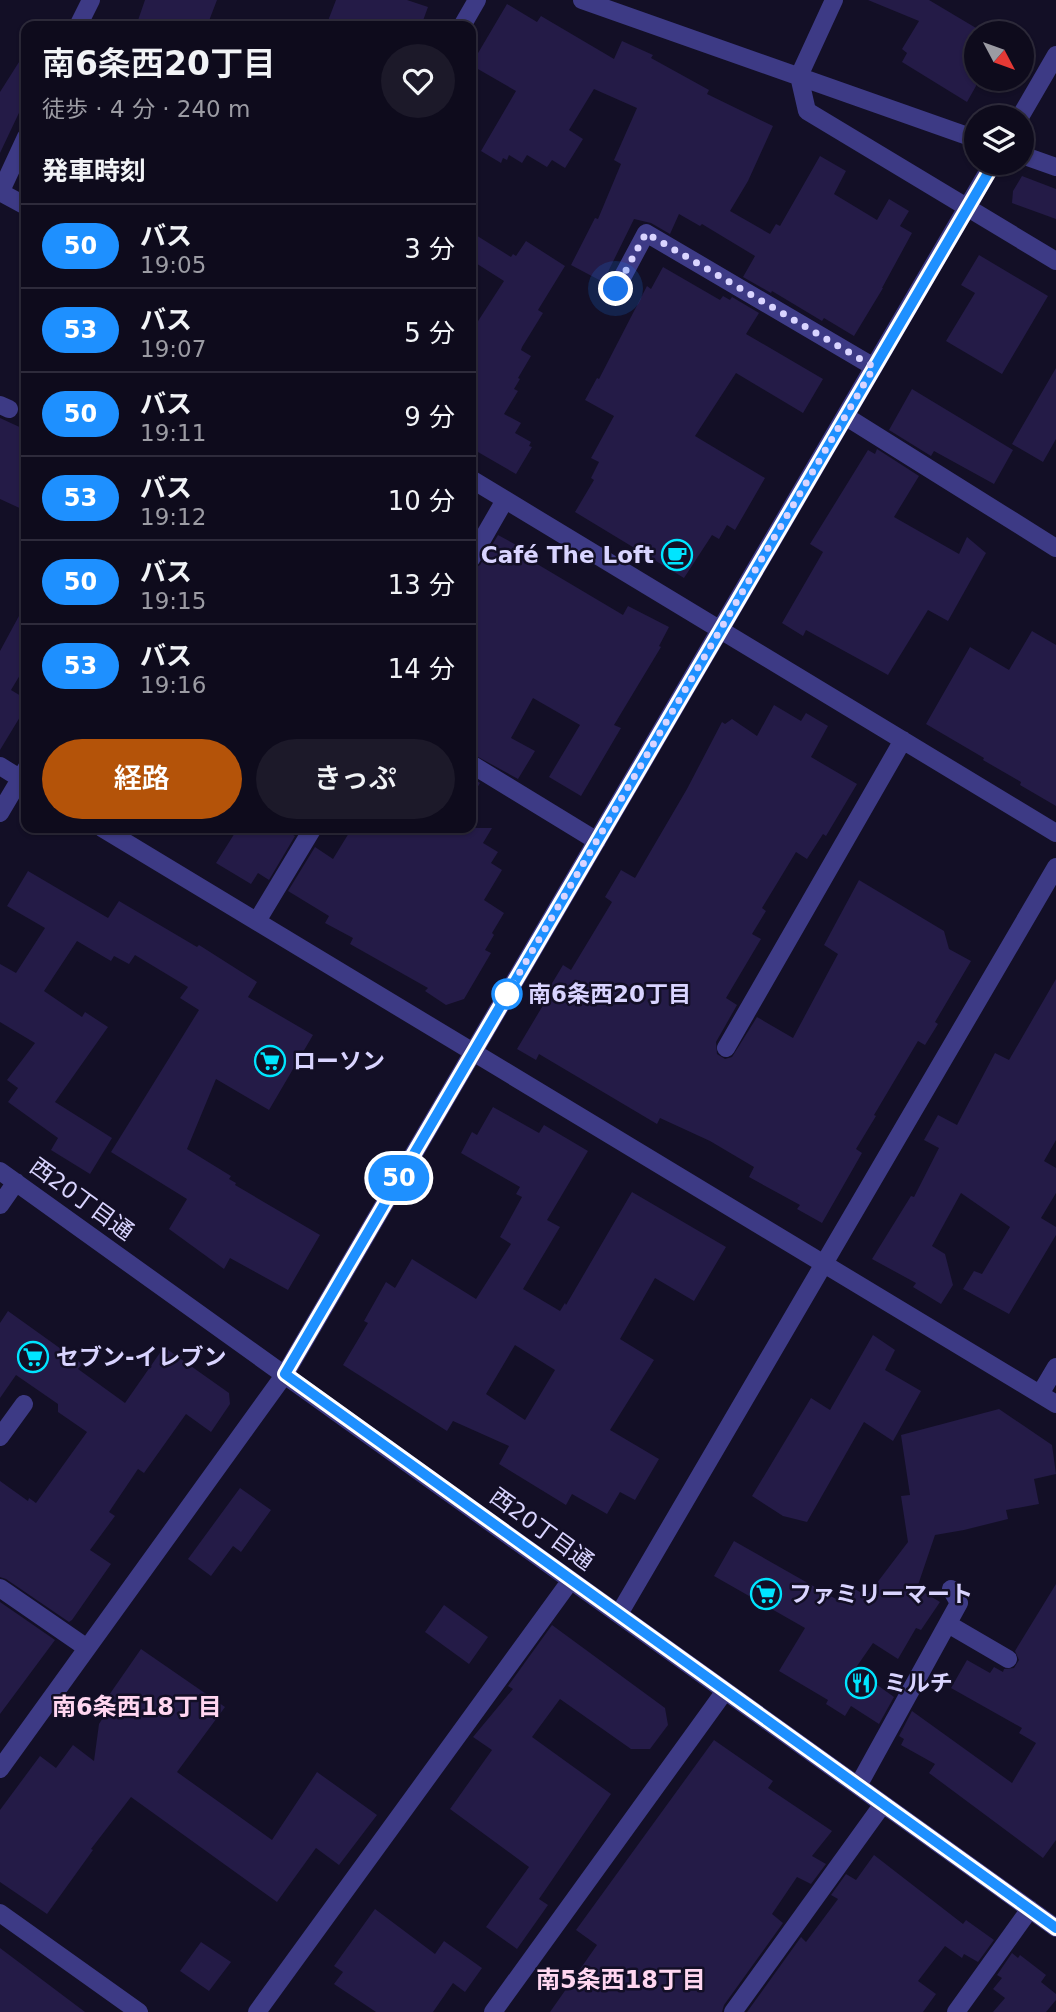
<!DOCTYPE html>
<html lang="ja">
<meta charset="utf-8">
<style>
:root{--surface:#0e0b1c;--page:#1c1929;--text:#f1f3f6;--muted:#9b9ba3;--line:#2e2b3b;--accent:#b45309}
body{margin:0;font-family:"DejaVu Sans","Noto Sans JP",sans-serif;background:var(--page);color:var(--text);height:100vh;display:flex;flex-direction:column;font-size:26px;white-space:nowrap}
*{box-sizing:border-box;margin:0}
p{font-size:23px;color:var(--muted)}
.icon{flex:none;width:38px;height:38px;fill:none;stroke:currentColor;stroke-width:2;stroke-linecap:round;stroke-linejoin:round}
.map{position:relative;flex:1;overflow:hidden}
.side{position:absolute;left:21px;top:21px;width:455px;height:812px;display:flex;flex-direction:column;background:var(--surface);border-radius:14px;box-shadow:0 2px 5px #0004,0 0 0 2px var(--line)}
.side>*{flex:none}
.badge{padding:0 14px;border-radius:23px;font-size:24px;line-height:46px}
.needle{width:46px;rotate:131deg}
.buttons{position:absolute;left:964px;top:21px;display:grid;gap:14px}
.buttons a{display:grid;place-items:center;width:70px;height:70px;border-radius:50%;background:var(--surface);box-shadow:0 2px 5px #0004,0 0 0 2px var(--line);font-size:35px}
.you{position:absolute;width:35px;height:35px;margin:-18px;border:5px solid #fff;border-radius:50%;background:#1a73e8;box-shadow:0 0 0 10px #1a73e833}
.map>.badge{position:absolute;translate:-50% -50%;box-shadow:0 0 0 4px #fff}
h2{padding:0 21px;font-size:26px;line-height:63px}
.round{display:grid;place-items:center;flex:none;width:74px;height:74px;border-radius:37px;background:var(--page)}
.summary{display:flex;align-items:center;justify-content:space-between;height:119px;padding:0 21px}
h1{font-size:33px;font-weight:600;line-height:52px}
.primary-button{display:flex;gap:14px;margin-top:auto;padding:14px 21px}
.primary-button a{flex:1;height:80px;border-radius:42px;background:var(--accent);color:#fff;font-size:28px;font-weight:600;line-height:80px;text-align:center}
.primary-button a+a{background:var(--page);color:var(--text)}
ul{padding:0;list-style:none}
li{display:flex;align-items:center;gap:21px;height:84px;padding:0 21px;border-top:2px solid var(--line)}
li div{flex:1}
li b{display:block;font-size:26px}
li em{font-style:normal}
li .badge{min-width:77px;font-weight:700;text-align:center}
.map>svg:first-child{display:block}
.building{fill:#241b47;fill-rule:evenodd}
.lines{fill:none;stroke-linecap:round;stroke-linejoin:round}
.minor{stroke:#3d3a85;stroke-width:18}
.line-casing{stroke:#fff;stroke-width:16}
.line{stroke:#1e90ff;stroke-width:10}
.walk{stroke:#d9d4ff;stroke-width:7;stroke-dasharray:0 12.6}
.stop-dot{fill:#fff;stroke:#1e90ff;stroke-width:3.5}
.labels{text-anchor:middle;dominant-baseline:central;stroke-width:5;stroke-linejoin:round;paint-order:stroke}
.poi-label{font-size:23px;font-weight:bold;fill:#d9d4ff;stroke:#130f26;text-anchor:start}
.stop-label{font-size:23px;font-weight:bold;fill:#d9d4ff;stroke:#130f26;text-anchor:start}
.street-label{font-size:23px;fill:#d9d4ff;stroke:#130f26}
.neighbourhood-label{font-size:24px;font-weight:bold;fill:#ffd6f0;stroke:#130f26}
</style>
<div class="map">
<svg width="1056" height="2012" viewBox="0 0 1056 2012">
<rect width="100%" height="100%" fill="#130f26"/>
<path class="building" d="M145,0h72l-10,26h-71z
M336,0h71l21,7 -7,19h-95z
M868,0h61l47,28v58l-9,16 -65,-40 5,-9 -5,-4 17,-28z
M507,4l30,18 4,-6 73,43 8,-18 31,14 -2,3 58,32 -2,4 66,32 -25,55 -18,30 40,23 6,-10 4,2 40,-70 26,15 -12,23 43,26 12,-21 20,12 -9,15 12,7 -30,55h1l-29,48 -30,-18 -2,3 -50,-30 -1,2 -28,-16 12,-21 -53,-32 -2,2 -21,-12 -9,20 -19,-11 -17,-4 -31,63 -32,-17 24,-47 3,1 23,-55 -7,-4 23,-52 -43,-19 -25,41 14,9 -18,29 -13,-8 -5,7 -20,-12 -5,8 -13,-8 -2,5 -4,-2 -2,5 -20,-12 35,-60 -45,-26z
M26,51v47l-26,55v-61z
M1022,176l34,13v30l-44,-16 1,-12z
M471,232l40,25 2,-3 3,2 10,-15 39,25 -27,44 5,3 -21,34 -1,3 10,6 -13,22 2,1 -6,10 4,2 -14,23 17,9 -6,10 16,9 -2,4 3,1 -16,27 -45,-26v-116l33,-51 -33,-21z
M979,255l69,41 -46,78 -56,-33 29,-48 -14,-8z
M663,267l57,33 3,-4 7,4 2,-3 27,16 -13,21 77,45 -20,34 -67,-40 -41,63 70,42 -30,52 -8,-5 -8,14 -7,-4 -28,43 -109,-66 19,-32 -3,-2 8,-16 -8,-4 23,-42 -29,-16 12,-22 2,1 48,-93 4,3z
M1056,368v71l-13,23 -31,-18z
M912,389l101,61 -19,34 -60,-33 -3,5 -42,-26z
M0,418l26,12v81l-26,-12z
M877,449l42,27 -25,41 65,37 8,-17 19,16 -38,68 -20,-11 -40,65 -82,-45 -3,6 -21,-13 41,-71 -13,-8 58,-94 7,4z
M498,535l31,17 -2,6 96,57 5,-9 41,21 -10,19 2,1 -47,78 7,3 -40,68 -32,-19 31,-52 -47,-27 -22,40 24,13 -17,28 -47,-26v-183l9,-5z
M26,603v62l-15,25 15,9v8l-26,43v-99z
M1032,631l24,14v161l-36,-21 1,-3 -38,-22 1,-2 -58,-34 44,-77 39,23z
M774,705l27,16 5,-8 22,13 -17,31 46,27 -31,52 -3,-2 -16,25 -11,-7 -34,56 4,3 -14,23 9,5 -35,59 11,7 -21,37 1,12 8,5 7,-2 25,-40 36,21 45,-84 -14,-9 35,-65 85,51 5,18 22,12 -36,61 3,2 -13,21 -7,-4 -44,74 2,1 -20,33 6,4 -40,70 -25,-14 3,-4 -51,-28 5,-10 -44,-26 -50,-23 -3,6 -118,-70 -3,6 -19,-11 28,-47 -3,-2 21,-35 8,5 41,-68 -7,-5 16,-27 14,8 52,-89 35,-67 3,2 7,-5 25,17z
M471,777l9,6 -9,15z
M238,828h44l13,8 -26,44 -11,-7 -7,11 -35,-21z
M352,828h140l-9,15 15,9 -7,11 11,7 -18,30 20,13 -12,20 2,2 -9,15 6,3 -27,46 -18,6 -21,-14 3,-3 -78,-44 3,-6 -28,-15 4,-7 -41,-25 27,-44 18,12z
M28,871l80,47 11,-17 78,46 2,-2 58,37 -9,15 65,38 -44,75 -53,-31 -29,70 44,27 -2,3 7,4 -1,2 85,50 -32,55 -58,-32 -6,11 -55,-40 18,-30 -76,-47 88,-142 -19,-12 8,-11 -53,-32 -6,9 -15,-8 -3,5 -34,-20 -33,50 38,26 3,-5 23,15 -53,75 57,36 -22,36 -39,-24 7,-12 -50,-36 10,-14 -11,-8 28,-37 -35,-21v-58l16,9 29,-45 -38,-22z
M1056,979v161l-12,21 12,7v25l-15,25 15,9v8l-47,79 -46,-25 11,-18 8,3 28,-47 -49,-34 -29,53 13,8 8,31 -12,19 -28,-17 3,-4 -44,-24 39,-63 3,1 25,-49 -15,-8 14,-25 19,10 38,-72 14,7z
M493,1107l46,26 5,-8 44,26 -41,69 13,7 -37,62 37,22 5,-8 1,2 66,-113 94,55 -32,54 -39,-23 -35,61 34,21 -44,70 49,29 -24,41 -15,-8 -13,22 -35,-20 -6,11 -67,-41 10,-18 -56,-25 -6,10 -104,-66 25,-42 -4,-2 22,-39 9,6 17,-29 64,40 35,-55 -11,-7 22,-40 -6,-3 4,-7 -59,-34 11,-21 5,3zM515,1345l40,25 -30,50 -39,-26z
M8,1311l74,53 -4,5 47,34 39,-56 65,46 1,11 -19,28 -25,-18 -42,59 -6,-4 -29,43 6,4 -25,34 21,14 -39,56 -3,2 -63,-43 -6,-2v-96l28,20 1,-3 7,5 51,-71 -29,-20v-8l-42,-29 -16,23v-75z
M873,1335l22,15 -10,20 36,21 -28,50 -29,-19 -57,100 -24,-6 -31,-20 59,-98 19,12z
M999,1409l53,36 4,29 -22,5 5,25 -33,6 2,9 -44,11 -29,5 -18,53 23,14 -19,28 -5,-2 -18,31 -25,-16 -18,26 39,28 -15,27 -28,-18 -6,10 -19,-12 2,-4 -49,-29 26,-43 -91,-52 20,-35 102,58 10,-15 21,12 41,-54 -7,-46 9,-1 -9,-60z
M240,1488l31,22 -30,42 -8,-6 -22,30 -23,-17z
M1056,1584v256l-13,18 -114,-85 6,-9 -34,-19 3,-6 -5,-3 13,-25 100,72 24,-40 -17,-10 3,-5 -71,-40 16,-28 23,13 4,-6 9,5 1,-3 10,-1 5,-8 -4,-9z
M0,1602l55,38 -55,74z
M444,1605l44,32 -19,27 -44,-32z
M552,1625l113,83 3,17 -18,24h-19l-71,-50 -28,38 79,57 -72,105 9,6 -31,44 -31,-22 43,-60 -79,-58 42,-59 -19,-13 40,-48 -5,-3z
M141,1649l84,58 -48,65 95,68 45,-68 60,43 -38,50 -23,-17 -39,54 -146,-105 -40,52 2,1 -46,64 -47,-32v-72l40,-54 16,12 17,-23 21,16 5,-37 14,-22 -6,-4z
M714,1740l59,41 -5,7 64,43 -20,25 14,8 -15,20 -14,-7 -25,37 11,9 -59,82 -2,7h-172l47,-67 -21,-15z
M874,1855l89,69 3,-4 28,20 -16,22 -14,-8 -2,4 -17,-12 -27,35 18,13 -13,18h-176l54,-75 5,5 32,-43 -7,-4 15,-21 10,6z
M375,1909l60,45 9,-13 38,27 -17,24 -12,-9 -20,29h-57l-42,-28 9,-12 -9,-6z
M201,1942l30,20 -22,29 -29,-20z
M0,1948l85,64h-85z
M1012,1953l6,5 2,-3 26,20 -5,7 15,12v6l-10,12h-53l12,-14 -12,-9 9,-11 -5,-3z"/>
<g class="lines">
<path class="minor" d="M582,0l394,139
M834,0l-35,76 8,35 249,150
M78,26l13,-26
M462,26l15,-26
M1020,117l36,-62
M1022,155l34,12
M0,192l26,14
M0,193l26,-56
M616,289l30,-56 228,134
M0,405l9,4
M845,416l211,132
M471,479l585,354
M471,559l34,-59
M471,764l126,77
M0,766l26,16
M0,813l26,-44
M102,828l954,576
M257,921l56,-93
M726,1048l177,-308
M0,1171l1056,757
M0,1205l16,-23
M1040,1394l16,-27
M0,1437l24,-33
M0,1588l87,60
M619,1614l437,-747
M948,1624l60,35
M0,1769l285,-395 708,-1211
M858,1786l101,-183 -8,-14
M0,1913l139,99
M257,2012l314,-432
M493,2012l232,-321
M733,2012l150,-208
M956,2012l74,-103"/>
</g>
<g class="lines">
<g class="line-casing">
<path id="line" d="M994,163l-709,1211 771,554"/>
</g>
<use href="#line" class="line"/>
<path class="walk" d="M507,994l367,-627 -228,-134 -30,56"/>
</g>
<defs>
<g id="cafe-ring" transform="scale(1.575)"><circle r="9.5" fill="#130f26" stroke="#00e5ff" stroke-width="1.5"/><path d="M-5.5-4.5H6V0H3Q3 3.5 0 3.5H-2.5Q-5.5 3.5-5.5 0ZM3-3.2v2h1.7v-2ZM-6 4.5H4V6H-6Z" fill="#00e5ff"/></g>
<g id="supermarket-ring" transform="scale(1.575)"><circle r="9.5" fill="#130f26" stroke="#00e5ff" stroke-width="1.5"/><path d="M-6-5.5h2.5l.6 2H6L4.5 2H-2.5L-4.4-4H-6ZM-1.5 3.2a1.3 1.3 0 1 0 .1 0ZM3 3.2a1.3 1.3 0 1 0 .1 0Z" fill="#00e5ff"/></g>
<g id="restaurant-ring" transform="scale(1.575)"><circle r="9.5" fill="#130f26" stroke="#00e5ff" stroke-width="1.5"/><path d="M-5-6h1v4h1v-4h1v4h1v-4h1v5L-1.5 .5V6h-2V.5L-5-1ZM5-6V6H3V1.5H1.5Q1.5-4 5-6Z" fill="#00e5ff"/></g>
</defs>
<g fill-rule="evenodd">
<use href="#cafe-ring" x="677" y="555"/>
<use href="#supermarket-ring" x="270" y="1061"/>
<use href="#supermarket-ring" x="33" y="1357"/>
<use href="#supermarket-ring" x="766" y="1594"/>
<use href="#restaurant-ring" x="861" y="1683"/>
</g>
<circle class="stop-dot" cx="507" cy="994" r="14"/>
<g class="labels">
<g class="poi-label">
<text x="654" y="555" text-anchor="end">Café The Loft</text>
<text x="293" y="1061">ローソン</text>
<text x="56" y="1357">セブン-イレブン</text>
<text x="789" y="1594">ファミリーマート</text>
<text x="884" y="1683">ミルチ</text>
</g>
<g class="stop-label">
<text x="528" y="994">南6条西20丁目</text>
</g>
<g class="street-label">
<text transform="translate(82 1199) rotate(36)">西20丁目通</text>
<text transform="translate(542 1529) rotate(36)">西20丁目通</text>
</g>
<g class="neighbourhood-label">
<text x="137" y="1707">南6条西18丁目</text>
<text x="621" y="1980">南5条西18丁目</text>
</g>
</g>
</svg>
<div class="buttons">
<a><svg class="needle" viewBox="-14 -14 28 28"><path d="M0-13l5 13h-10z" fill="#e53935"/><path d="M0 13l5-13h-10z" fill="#9b9ba3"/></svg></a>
<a><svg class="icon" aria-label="layers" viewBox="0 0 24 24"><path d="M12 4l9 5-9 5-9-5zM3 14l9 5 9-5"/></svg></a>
</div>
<div class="you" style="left:616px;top:289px"></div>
<b class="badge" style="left:399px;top:1178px;background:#1e90ff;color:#fff">50</b>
<section class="side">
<div class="summary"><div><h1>南6条西20丁目</h1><p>徒歩 · 4 分 · 240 m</p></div><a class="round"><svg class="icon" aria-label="heart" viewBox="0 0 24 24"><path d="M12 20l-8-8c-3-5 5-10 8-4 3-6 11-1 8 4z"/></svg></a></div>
<h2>発車時刻</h2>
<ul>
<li><span class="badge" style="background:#1e90ff;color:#fff">50</span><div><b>バス</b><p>19:05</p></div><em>3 分</em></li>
<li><span class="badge" style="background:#1e90ff;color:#fff">53</span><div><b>バス</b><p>19:07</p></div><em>5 分</em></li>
<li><span class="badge" style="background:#1e90ff;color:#fff">50</span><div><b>バス</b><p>19:11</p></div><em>9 分</em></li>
<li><span class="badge" style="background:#1e90ff;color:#fff">53</span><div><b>バス</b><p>19:12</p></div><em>10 分</em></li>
<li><span class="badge" style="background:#1e90ff;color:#fff">50</span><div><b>バス</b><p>19:15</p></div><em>13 分</em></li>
<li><span class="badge" style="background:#1e90ff;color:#fff">53</span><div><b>バス</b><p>19:16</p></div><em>14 分</em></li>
</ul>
<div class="primary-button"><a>経路</a><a>きっぷ</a></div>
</section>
</div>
